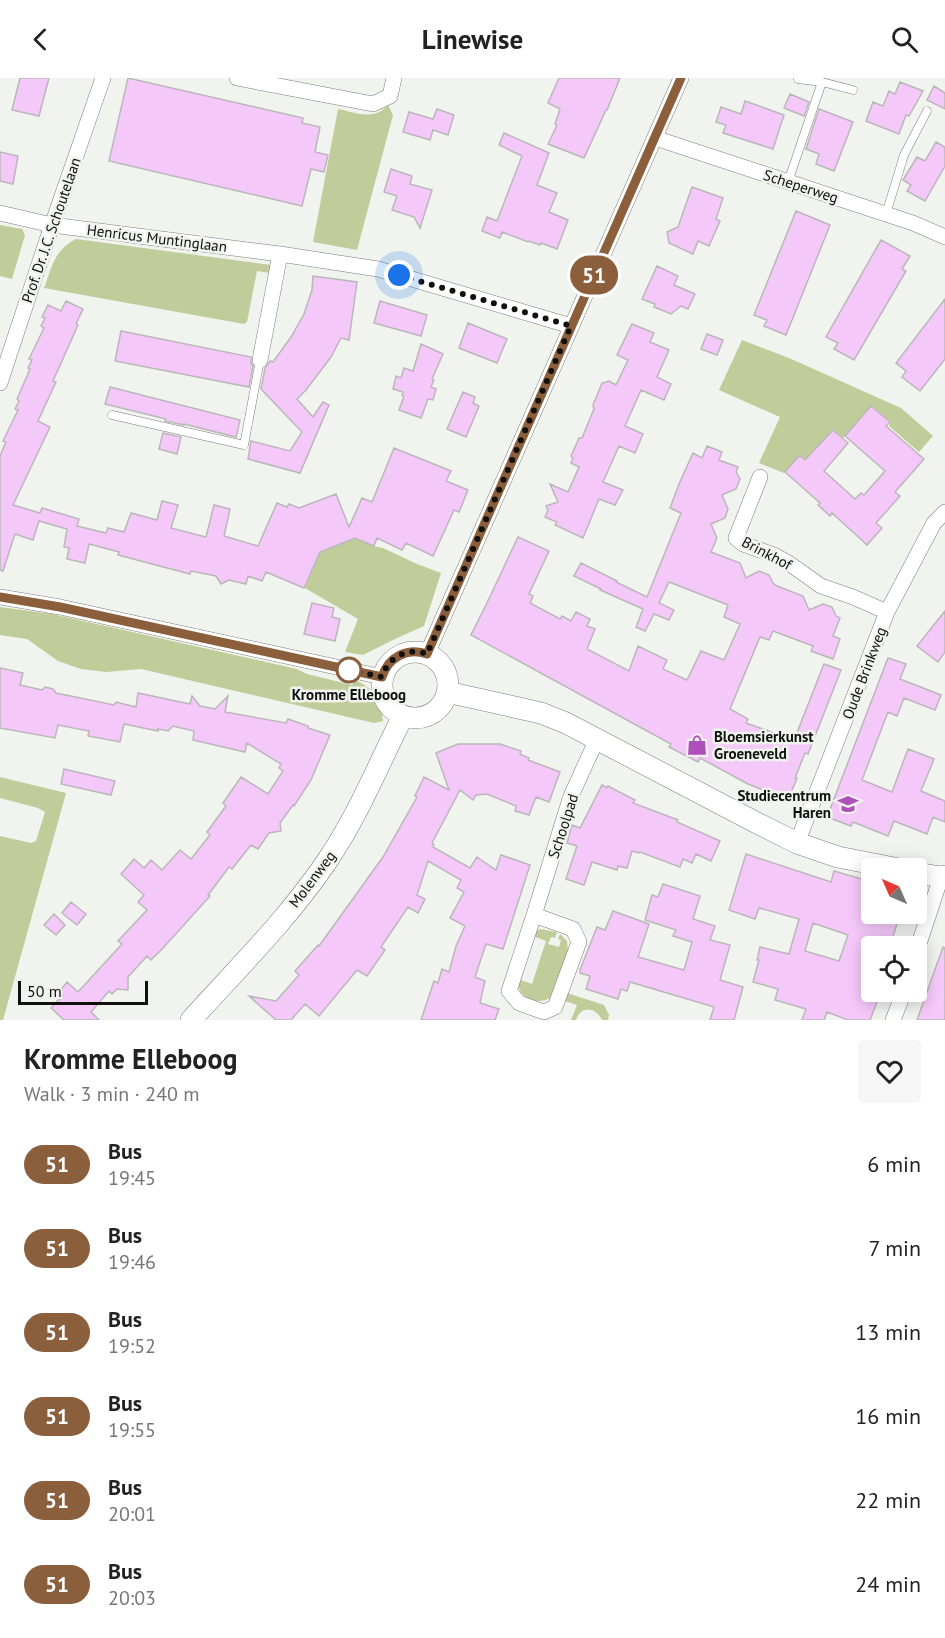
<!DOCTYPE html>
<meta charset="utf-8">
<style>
:root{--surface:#fff;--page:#f6f6f6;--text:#222;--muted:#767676}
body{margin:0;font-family:"PT Sans",sans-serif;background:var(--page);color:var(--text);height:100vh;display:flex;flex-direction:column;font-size:22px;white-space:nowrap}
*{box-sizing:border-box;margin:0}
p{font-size:20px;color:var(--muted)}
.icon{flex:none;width:33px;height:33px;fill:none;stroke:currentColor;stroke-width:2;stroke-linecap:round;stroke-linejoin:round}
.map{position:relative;height:942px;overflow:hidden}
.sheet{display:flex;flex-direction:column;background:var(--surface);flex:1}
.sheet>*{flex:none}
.badge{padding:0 12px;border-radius:20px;font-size:21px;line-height:39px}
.needle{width:39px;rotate:315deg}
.controls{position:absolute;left:861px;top:780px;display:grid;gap:12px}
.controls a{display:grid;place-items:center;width:66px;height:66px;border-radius:6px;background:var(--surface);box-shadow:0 3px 15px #0003;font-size:30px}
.scale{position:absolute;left:18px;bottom:15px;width:130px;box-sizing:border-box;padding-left:6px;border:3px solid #10100f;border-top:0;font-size:16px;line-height:21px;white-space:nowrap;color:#10100f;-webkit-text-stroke:4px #f1f3ef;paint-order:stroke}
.you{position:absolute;width:30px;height:30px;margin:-15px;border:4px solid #fff;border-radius:50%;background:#1a73e8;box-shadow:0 0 0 9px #1a73e833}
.map>.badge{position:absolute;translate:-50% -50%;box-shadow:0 0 0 3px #fff}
.round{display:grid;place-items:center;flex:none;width:63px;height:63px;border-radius:6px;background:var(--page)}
.summary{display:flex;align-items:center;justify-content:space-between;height:102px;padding:0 24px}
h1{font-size:28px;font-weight:600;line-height:45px}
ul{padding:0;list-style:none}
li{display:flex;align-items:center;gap:18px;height:84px;padding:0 24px}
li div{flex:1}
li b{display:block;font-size:22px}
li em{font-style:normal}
li .badge{min-width:66px;font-weight:700;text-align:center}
header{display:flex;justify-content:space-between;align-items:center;height:78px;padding:0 24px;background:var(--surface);font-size:27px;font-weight:600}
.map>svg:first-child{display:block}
.green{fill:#c0cc99}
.building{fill:#f5c8fa;stroke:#bab7ba;stroke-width:1.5;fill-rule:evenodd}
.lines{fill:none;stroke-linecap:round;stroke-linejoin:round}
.lane-casing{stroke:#7c7d79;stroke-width:9}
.street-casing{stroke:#7c7d79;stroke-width:16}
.secondary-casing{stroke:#7c7d79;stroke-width:22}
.lane{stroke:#fff;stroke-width:8}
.street{stroke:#fff;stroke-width:15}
.secondary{stroke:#fff;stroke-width:21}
.line-casing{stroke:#fff;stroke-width:14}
.line{stroke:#8b5e3c;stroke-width:9}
.walk{stroke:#10100f;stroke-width:6;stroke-dasharray:0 10.8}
.stop-dot{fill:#fff;stroke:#8b5e3c;stroke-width:3}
.labels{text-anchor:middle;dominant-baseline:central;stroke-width:5;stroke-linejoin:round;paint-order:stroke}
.street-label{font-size:15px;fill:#10100f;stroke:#f1f3ef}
.stop-label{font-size:15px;font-weight:bold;fill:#10100f;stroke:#f1f3ef}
.poi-label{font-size:15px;font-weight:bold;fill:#10100f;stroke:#f1f3ef;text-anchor:start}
</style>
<header><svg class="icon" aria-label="back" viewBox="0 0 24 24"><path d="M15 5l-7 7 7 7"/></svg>Linewise<svg class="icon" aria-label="search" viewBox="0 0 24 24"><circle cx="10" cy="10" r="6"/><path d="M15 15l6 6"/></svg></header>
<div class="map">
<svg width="945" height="942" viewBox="0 0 945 942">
<rect width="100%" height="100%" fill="#f1f3ef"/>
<path class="green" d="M388,27l5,10 -36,135 -44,-8 25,-133c19,4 36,12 50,-4z
M0,147l22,4 3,6 -13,44 -12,-3z
M76,161l195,26 -1,8 -13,-2 -10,51 -3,2 -200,-36c8,-21 10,-38 32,-49z
M742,262l47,18 112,50 32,28 -14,16 -30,-26 2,-4 -19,-16 -29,32 -10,-9 -27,31 -6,-5 -16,18 -25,-10 21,-46 -61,-27z
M356,460l18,8 9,2 34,16 24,9 -17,53 -27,12 -34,17 -18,-3 13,-33 -53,-31 15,-36z
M0,529l52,7 245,55 10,5 45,11 3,-5c19,8 26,21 28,41l-9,2 -233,-54 -35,3 -25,-3 -23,-8 -31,-22 -27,-4z
M0,699l66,16 -63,227h-3v-184l31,7 5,-2 9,-29 -7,-4 -38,-10z
M540,851l17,3 -2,6 -4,-1 -3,7 11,3 2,-7 -3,-1 2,-5 7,7 1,10 -18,47c-14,8 -34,-1 -32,-19l14,5 14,-43 -13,-5 3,-5z
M567,915l37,12 5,10 -1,5h-6c-6,-13 -21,-15 -26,0h-5l6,-15 -12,-4z"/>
<path class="building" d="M20,0h29l-10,38 -27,-6z
M128,0l175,40 -1,5 18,4 -5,25 13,3 -4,17 -13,-3 -9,37 -193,-45z
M559,0h61l-13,32h-1l-22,48 -36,-14 9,-19 -2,-1 5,-15 -12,-6z
M900,4l23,9 -14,25 -3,-1 -7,19 -33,-13 7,-19 10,4 6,-15 6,3z
M934,8l11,7v16l-18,-9z
M790,16l19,8 -5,14 -20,-8z
M745,23l39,14 -11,34 -50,-16 3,-8 -10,-3 5,-15 20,7z
M437,31l17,6 -6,20 -15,-5 -3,10 -27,-8 6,-20 24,7z
M819,31l34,13 -19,49 -18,-7 3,-10 -13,-5z
M504,55l45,20 -12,32 20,8 -8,19 19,8 -11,29 -16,-6 -1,2 -11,-4 -1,1 -26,-10 -2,6 -18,-7 5,-14 10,4 25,-65 -23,-11z
M936,64l9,5v19l-20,35 -18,-10 4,-6 -8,-5 14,-23 8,4z
M0,74l18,4 -5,28 -13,-3z
M391,91l21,7 -2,8 22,6 -12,38 -6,-11 -22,-7 5,-14 -13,-4z
M692,109l31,11 -7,21 4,2 -11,25 -11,-5 -5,13 -24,-11 -2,-11 11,-5z
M796,133l34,14 -44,110 -22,-9 3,-6 -13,-5z
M881,162l29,16 -8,13 4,2 -52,89 -20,-11 4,-6 -12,-6z
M657,188l21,10 -4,9 21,9 -7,15 -7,-3 -10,8 -17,-7 1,-3 -13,-5z
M313,198l44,6 -8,58 -8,-2 -10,19 -25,33 -9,9 16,18 10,-15 6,3 -29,68 -52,-14 3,-18 39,10 12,-19 -41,-43 4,-21 5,-7 3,1 18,-25 13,-23 8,-24z
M945,221v60l-25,32 -18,-14 4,-6 -10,-8z
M66,223l17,8 -7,15 2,1 -25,56 3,1 -18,39 12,6 -37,78 27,8 2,-5 37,11 -2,7 29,7 2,-5 16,4 7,-19 26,7 5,-19 16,4 -7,23 35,9 8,-32 16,4 -6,27 34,10 19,-43 10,4 2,-3 10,4 37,-14 13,33 13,-29 10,4 22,-54 57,23 -5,10 22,9 -9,22 -5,-2 -21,46 -27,-13 -4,7 -25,-12 -3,8 -19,-8 -35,14 -16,36 -38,-16 -4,9 -14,-5 -2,8 -17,-4 -8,4 -5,-8 -25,-5 -1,3 -72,-19 1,-3 -30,-8 -4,19 -18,-4 2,-11 -5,-1 3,-18 -28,-8 -6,19 -18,-6 -12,37 -3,-1v-114l6,-14 -3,-1 15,-31 -3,-1 4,-8 -2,-2 13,-30 -2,-1 4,-8 -3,-1 15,-31 -3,-2 4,-8 -3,-1 6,-12 13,6z
M380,223l47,14 -6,21 -47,-13z
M468,245l39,16 -10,24 -38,-15z
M632,246l22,9 -4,9 19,8 -12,27 14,7 -7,16 -23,-10 -16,36 18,8 -8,19 -16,-7 -16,36 20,8 -8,15 -16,-6 -16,39 -28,-13 2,-3 -12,-5 3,-7 -2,-4 12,-4 -8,-18 18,8 11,-25 -8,-4 2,-5 -2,-2 8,-18h3l12,-29 -1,-4 9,-22 7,-2 7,4 12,-25 -11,-5z
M121,253l130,26v6l2,3 -4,21 -134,-26z
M707,256l16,6 -6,15 -16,-6z
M421,266l22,10 -11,25 2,1 -3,7 5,2 -3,11 -5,-1 -7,19 -22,-8 5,-14 -2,-1 1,-3 -10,-3 3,-13 5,2 3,-10 9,3z
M110,309l130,33 -4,17 -52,-13v1l-19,-4 1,-2 -61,-15z
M463,314l12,5 -2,6 6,3 -13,31 -19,-8z
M871,328l19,16 -4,4 38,33 -29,33 5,4 -24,27 6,5 -15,17 -35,-32 -2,3 -12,-11 2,-2 -35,-31 15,-17 5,5 28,-30 15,13 -24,28 31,28 6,-6 3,2 21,-24 -40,-35z
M163,355l18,4 -4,17 -18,-5z
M707,368l15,6 -3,8 19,7 -2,5 4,7 -4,10 -14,6 6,14 -3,9 -14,6 6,14 -6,14 29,11 6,15 13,-7 10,4 4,8 4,3 26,10 6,14 14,-6 9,3 4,9 4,2 -7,18 7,3 -7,20 -22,-8 2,-5 -40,-15 -4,9 -9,-3 -30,72 18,10 -2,4 48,17 30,-76 17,6 -33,84 -3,-1 -10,25h2l-9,22 -40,-16 -48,-26 -2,4 -29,-15 2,-3 -200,-109 14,-28 33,-70 31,14 -20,43 4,2 -3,7 30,16 2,-3 9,5 5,-9 14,7 -3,7 8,3 -8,20 42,22 9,-25 29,14 -4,9 24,11 14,-29 23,9 16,-36 -16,-7 4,-12 -59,-23 -10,21 15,7 -5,10 -15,-6 -9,17 -9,-4 7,-18 -43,-19 1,-1 -27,-13 7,-13 36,18 -1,1 31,15 34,-84 -11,-5 9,-24 14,-31 9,5z
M312,525l22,5 -2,9 8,2 -5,22 -31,-7z
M945,533v41l-7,10 -21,-16z
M888,580l18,6 -6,15 41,16 -6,15 -31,-12 -7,18 -9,-4 -26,68 30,12 16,-43 26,10 -13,32 24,10v21l-12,-5 -6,17 -33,-13 -6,15 -35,-14 -2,4 -24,-9z
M0,590l23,5 -3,12 22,5 3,-3 8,2 3,4 58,12 2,-3 20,5 2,-14 52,11 2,-8 8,10 15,3 13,-13 -3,16 61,11 2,-4 20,7v2l22,7 -19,45 -17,26 -1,-1 -13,18 1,8 -12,2 -11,16 -7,-4 -19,24 -3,-2 -21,28 2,1 -46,51 -13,13 -4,-4 -19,21v13l-11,-1 -5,5 -3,-3 -18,21 8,8h-35l-13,-12 12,-13 -4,-3 8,-10 11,10 44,-48 -4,-3 29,-31 -9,-8 6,-7 -23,-21 13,-15 10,9 7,-8 11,10 18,-20 11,9 19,-24 -3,-3 19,-26 -3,-3 18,-26 27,17 15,-23 -4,-3 2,-4 -34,-21 -2,9 -52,-12 1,-9 -21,-5 -5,5 -10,-2v2l-34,-7 -4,18 -32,-6 1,-5 -31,-6 -3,13 -55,-10z
M458,666h42l21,7 -1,3 9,4 -1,2 32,12 -11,30 -13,-5 -7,18 -14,-4 1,-5 -29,-12 -11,1 -3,5 -13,-10 -28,53 2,2 -1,2 37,21 7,-11 19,13 5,-15 29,10 -27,84 -17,-5 -11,33 10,4 -5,22 19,6 -4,11h-74l13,-39 4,2 4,-14 7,3 7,-26 9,-20 -15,-8 14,-26 -7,-4 4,-8 -33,-19 -11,34 8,4 -7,14 -10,-6 -27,40 4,3 -18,26 -10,-6 -38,46 -14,-12 -14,16h-15l-27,-24 27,5 23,-26 -4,-4 23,-26 1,1 64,-89 34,-60 -2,-1 9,-19 25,13 -13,-37z
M64,691l51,12 -4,14 -50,-11z
M602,707l5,3 1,-2 27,14 -2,3 45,17 -1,2 43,19 -9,20 -15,-7 -4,9 -9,-4 -3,8 -40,-15 -1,1 -7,-2 -5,17 -9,-2 -1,4 -25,-8 -8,23 -18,-6 11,-33 -10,-3 5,-18 8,3z
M746,776l85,28 3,-11 38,11v8l-5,14 5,2v8h28l-10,32h-18v49l7,2 -9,23h-22l-21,-8 -3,8h-22l4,-11 -31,-9 3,-11 -25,-7 6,-22h-2l3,-13 29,7 10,-35 -40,-11 -4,11 -26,-9zM813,845l35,12 -9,26 -34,-10z
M663,806l37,12 -7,23 22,7 -5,14 20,5 -10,35 23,7 -9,33h-24l4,-13 -84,-25 -3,9 -6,-2 -3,10 -32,-10 4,-13 -10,-3v-3l17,-43 8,3 8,-19 36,13 -11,33 46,13 8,-28 -19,-6 3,-6 -31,-10 7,-25 6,2z
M71,824l15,12 -9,11 -15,-12z
M54,836l11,11 -9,10 -12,-10z
M943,869l2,1v72h-28z"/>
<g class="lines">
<g class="lane-casing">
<path id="lane" d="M798,1l24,3 31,8
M788,104l34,-100
M886,136l18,-59 23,-44
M112,337l132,30 16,-85"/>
</g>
<g class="street-casing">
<path id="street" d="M237,0l136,26 17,-8 4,-18
M655,60l258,85 32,14
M0,135l52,12 228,29 98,15 193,57
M260,282l20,-106
M0,305l52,-158 51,-147
M760,399l-24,61 7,6 31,11 16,9 31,22 32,11 34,15
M0,519l60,10 322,70
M427,576l254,-576
M797,765l90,-231 47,-89 11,-11
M534,837l39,14 6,13 -24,65 -11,5 -25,-9 -10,-12z
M534,837l37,-119 26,-57
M916,875l25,-76
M893,942l11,-28"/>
</g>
<g class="secondary-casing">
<path id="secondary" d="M382 607a33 33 0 1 1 66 0a33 33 0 1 1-66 0Z
M447,614l94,21 25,10 191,100 40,20 41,14 56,11
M916,795l25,4 4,-1
M191,942c46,-51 97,-101 136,-159 31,-45 51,-96 76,-145"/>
</g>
<use href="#lane" class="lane"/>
<use href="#street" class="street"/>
<use href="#secondary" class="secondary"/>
</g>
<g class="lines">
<g class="line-casing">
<path id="line" d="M0,519l60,10 322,70c6,-20 26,-30 45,-23l254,-576"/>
</g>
<use href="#line" class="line"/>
<path class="walk" d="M349,592l33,7c6,-20 26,-30 45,-23l144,-328 -172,-51"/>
</g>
<defs>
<g id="shop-bare" transform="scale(1.62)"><path d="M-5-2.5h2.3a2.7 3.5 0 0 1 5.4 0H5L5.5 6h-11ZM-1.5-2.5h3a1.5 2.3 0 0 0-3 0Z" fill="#ae50ba" stroke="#f1f3ef" stroke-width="2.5" paint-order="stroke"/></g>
<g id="school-bare" transform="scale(1.62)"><path d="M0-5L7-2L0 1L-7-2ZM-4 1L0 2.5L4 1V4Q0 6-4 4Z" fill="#ae50ba" stroke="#f1f3ef" stroke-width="2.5" paint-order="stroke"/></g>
</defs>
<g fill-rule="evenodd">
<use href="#shop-bare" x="697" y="667"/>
<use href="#school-bare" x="848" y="726"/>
</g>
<circle class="stop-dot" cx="349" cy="592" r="12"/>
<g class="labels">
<g class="street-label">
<text transform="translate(801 108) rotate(18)">Scheperweg</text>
<text transform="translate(51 152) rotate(-71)">Prof. Dr. J.C. Schoutelaan</text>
<text transform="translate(157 160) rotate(7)">Henricus Muntinglaan</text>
<text transform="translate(767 475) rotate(28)">Brinkhof</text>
<text transform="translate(864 595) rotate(-69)">Oude Brinkweg</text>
<text transform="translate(563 748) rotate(-72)">Schoolpad</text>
<text transform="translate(312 801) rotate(-53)">Molenweg</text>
</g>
<g class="stop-label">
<text x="349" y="616">Kromme Elleboog</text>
</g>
<g class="poi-label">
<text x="714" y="658">Bloemsierkunst<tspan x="714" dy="17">Groeneveld</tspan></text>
<text x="831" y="717" text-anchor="end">Studiecentrum<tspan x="831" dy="17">Haren</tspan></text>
</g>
</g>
</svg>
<div class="controls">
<a><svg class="needle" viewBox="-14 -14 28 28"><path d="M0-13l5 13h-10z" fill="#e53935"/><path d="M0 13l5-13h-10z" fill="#767676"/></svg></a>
<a><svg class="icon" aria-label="locate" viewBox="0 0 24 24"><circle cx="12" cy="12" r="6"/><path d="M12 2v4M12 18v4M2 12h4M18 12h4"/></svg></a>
</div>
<div class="scale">50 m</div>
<div class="you" style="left:399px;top:197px"></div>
<b class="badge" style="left:594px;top:197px;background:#8b5e3c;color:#fff">51</b>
</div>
<section class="sheet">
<div class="summary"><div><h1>Kromme Elleboog</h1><p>Walk · 3 min · 240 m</p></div><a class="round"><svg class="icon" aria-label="heart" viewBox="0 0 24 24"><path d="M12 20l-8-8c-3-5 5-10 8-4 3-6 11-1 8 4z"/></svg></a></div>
<ul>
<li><span class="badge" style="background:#8b5e3c;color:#fff">51</span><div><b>Bus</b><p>19:45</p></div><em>6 min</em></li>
<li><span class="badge" style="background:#8b5e3c;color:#fff">51</span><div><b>Bus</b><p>19:46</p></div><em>7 min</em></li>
<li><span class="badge" style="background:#8b5e3c;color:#fff">51</span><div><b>Bus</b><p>19:52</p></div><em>13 min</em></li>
<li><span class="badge" style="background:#8b5e3c;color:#fff">51</span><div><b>Bus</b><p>19:55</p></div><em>16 min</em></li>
<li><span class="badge" style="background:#8b5e3c;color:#fff">51</span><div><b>Bus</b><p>20:01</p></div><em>22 min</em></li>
<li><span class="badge" style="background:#8b5e3c;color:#fff">51</span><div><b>Bus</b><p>20:03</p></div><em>24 min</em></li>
</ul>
</section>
